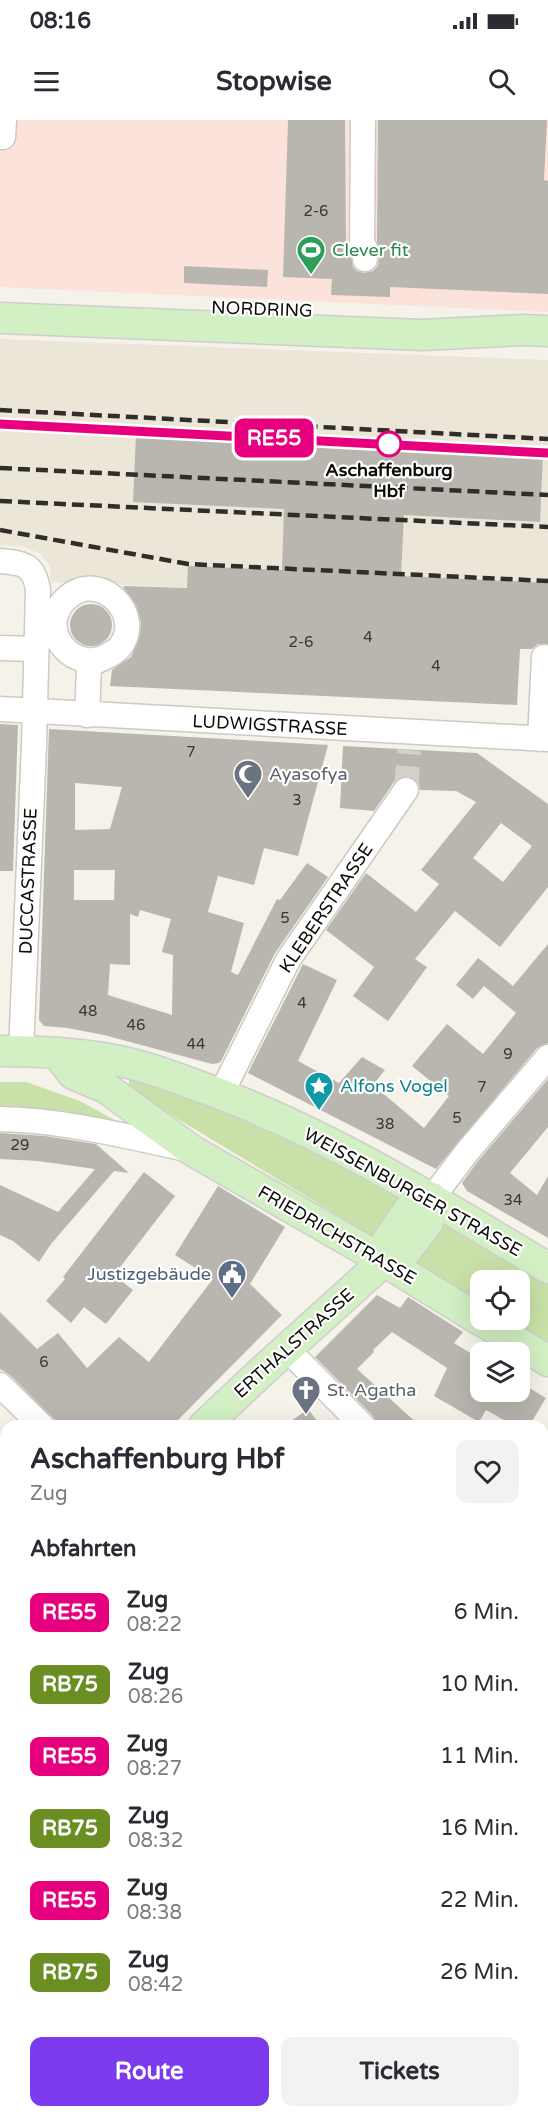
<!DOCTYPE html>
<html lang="de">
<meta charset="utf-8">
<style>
:root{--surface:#fff;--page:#f2f2f3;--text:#2b2b33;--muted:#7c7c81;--accent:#7c3aed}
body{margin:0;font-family:"Varela Round",sans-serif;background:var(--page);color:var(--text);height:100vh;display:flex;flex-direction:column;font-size:22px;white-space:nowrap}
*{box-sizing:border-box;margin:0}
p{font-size:20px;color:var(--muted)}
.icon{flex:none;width:33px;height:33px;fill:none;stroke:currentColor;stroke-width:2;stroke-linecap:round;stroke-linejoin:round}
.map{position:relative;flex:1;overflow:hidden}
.side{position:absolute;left:0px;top:1300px;width:549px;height:698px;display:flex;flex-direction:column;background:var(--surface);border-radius:18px 18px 0 0;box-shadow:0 6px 24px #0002}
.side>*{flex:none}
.badge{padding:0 12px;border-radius:9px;font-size:21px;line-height:39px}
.buttons{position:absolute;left:470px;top:1150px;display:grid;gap:12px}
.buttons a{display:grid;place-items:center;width:60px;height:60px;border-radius:12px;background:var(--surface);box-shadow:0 6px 24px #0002;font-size:30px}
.map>.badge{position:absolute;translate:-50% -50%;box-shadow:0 0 0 3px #fff}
h2{padding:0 30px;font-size:22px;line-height:54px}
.round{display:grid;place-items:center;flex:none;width:63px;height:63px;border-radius:12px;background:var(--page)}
.summary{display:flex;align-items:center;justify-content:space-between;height:102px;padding:0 30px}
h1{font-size:28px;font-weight:700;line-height:45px}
.primary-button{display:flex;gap:12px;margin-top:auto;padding:12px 30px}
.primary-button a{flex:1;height:69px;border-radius:12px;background:var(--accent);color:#fff;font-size:24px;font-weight:700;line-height:69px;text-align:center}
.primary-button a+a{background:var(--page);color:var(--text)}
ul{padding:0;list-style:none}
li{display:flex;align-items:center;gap:18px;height:72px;padding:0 30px}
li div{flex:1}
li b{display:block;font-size:22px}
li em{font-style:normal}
li .badge{min-width:66px;font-weight:700;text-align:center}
.status{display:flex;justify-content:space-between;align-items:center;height:42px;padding:0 30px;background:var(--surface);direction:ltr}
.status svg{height:16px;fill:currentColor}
header{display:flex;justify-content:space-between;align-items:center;height:78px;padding:0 30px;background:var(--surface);font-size:27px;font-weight:700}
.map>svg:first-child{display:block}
.commercial{fill:#fbe2da}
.built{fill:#ebe6d7}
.green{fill:#c9e1a8}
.building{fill:#b9b6af;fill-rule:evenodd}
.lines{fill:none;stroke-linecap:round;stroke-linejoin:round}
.minor-tunnel{stroke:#d2d0c8;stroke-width:24;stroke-dasharray:24 12;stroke-linecap:butt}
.minor-casing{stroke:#cdcac2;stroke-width:27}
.major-casing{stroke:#cfcece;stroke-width:33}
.minor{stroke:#fff;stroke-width:24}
.major{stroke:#d3efc4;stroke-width:30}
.rail{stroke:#2f2e2a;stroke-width:4.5;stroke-dasharray:12 6;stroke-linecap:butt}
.line-casing{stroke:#fff;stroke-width:14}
.line{stroke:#e6007e;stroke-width:9}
.stop-dot{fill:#fff;stroke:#e6007e;stroke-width:3}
.labels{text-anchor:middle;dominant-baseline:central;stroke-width:4.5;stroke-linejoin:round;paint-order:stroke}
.number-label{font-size:15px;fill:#383632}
.leisure-label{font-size:18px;fill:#27864d;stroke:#fff;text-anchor:start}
.street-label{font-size:18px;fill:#0d0c09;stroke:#fff}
.stop-label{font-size:18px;font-weight:bold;fill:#0d0c09;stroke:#fff}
.worship-label{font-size:18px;fill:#5b616d;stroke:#fff;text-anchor:start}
.culture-label{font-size:18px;fill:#0d838f;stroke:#fff;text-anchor:start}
.service-label{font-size:18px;fill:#4e5e75;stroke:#fff;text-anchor:end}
</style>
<div class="status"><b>08:16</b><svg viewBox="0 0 49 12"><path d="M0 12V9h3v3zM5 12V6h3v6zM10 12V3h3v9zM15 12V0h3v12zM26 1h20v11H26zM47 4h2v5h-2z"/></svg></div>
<header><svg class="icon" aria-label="menu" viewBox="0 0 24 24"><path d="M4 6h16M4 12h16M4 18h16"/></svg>Stopwise<svg class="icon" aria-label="search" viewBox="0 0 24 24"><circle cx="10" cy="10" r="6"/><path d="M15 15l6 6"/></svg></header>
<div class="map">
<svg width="548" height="1997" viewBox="0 0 548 1997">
<rect width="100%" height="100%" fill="#f5f2ea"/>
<path class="commercial" d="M0,0h548v192l-548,-25z"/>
<path class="built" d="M0,219l548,21v242l-497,-20 -1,-15 -9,-13 -17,-7 -24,-2z"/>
<path class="green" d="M130,954l121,47 140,69 157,92v61l-37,-23h8v-39h-39v20l-352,-212z
M0,962h26l54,19 42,23 -122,-14z
M0,1553l6,10v125l-6,-10z
M6,1893v57l-6,4v-57z"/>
<path class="building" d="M288,0h57l1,128h3l2,5 2,14 4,4 7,2 9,-2 5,-5 1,-7 -2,-18 1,-121h169l-3,60 4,1v113l-158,-7v10l-59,-2 1,-16 -49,-2z
M184,146l84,4 -1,17 -83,-4z
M136,314l407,21 -3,67 -136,-7 -3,61 147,7v61h-10l-6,5h-12l-3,56 -407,-19 2,-16 19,-13 9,-22 1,-13 -5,-17 -13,-18 1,-1 63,2 1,-22 94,4 2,-61 -151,-7z
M70 505a21 21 0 1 1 42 0a21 21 0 1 1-42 0Z
M0,604l18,1 -5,146h-13z
M49,609l279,16 -30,111 -34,-8 -10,37 -36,-9 -10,36 36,11 -13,49 7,3 39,-76 3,1 27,-37 21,14 -53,76 -54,108 -2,2 -7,1 -108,-29 -37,-7 -23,-2 -5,-6zM75,663l47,4 -12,42 -35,1zM74,750h41l-1,30h-40zM140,790l31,9 -9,33 11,3 -1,60 -64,-20 2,-31 20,1v-51l8,3z
M343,626l134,7 71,51v83l-48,60 -45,-36 -40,48 12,8 -39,54 -35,-25 21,-29 -48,-37 40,-57 50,39 23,-28 -18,-14 55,-68 -20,-11 -36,-1 -1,-7 -4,-4 -8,-3 -8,1 -5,5 -20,29 -34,-3zM501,703l31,23 -29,36 -30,-24z
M548,824v99l-11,5 -101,121 -188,-96 55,-109 34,16 -39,81 41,22 23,-26 23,13 -12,15 51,43 25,-32 -37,-30 35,-42 36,30 33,-41 -32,-27 -11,13 -17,-14 22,-27 35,28z
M548,959v48l-38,46 27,22 11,-19v62l-81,-47 -5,-8 16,-22z
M0,1013l45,3 51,8 33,29 -15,-2 -63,73 -12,18 -26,-21 -13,-6v-50l58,27 37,-43 -57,-8 -38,-2z
M144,1052l31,24 -61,79 19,15 -27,34 -22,-17 -13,16 -25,-22 19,-22 -2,-2z
M218,1066l67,41 -35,57 32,31 -110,111h-111l-51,-51 -10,-6v-57l37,37 21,-16 29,35 32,-31 30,25 64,-83 -38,-24z
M377,1175l23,13 8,-11 55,35 -9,11 26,16v33h39v-10l27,16 -17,28h-14l-29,-16 -7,12 -45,-26 13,-28 -55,-36 -19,18 1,2 -17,17 63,57h-43l-4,-10 -58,-59z
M308,1289l13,17h-37z"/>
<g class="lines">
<path class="minor-tunnel" d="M406,670l3,-40"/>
<g class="minor-casing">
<path id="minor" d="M363,0l-1,124 3,4v11
M0,17h3l1,-17
M0,441c23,2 34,3 38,29l-4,155 -13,306
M0,528l36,1
M0,589l548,30
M87,595l2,-49c10,-8 23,-9 31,-19 25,-33 -20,-77 -52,-50 -36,30 7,85 47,54
M540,619l4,-82
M221,974l67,-134 118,-170
M0,999c63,1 125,17 187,30
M432,1078l35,-46 81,-95
M287,1229l76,77
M0,1265l42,41
M0,1409l6,3
M0,1447l6,-8
M543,1457l5,-4
M543,1574l5,3
M543,1686l5,-8
M543,1805l5,2
M543,1959l5,5
M508,1992l6,5
M57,1997l7,-5"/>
</g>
<g class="major-casing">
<path id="major" d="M0,198l422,17 101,-5 25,1
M0,931c36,0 74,2 109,8 31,5 62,17 92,28 124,44 235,114 347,181
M57,933l16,21 33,14 87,63 191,110 96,59
M384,1141l3,-19 21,-31 24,-13
M481,1200l67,41
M204,1306l55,-52 125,-113 21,-9 23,-30 4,-24
M543,1989l5,4"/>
</g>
<use href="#minor" class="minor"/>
<use href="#major" class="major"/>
<path class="rail" d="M0,290l548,29
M0,304l548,29
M0,348l548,27
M0,381l548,26
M0,410l188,34 360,17"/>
</g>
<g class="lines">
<g class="line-casing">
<path id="line" d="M0,304l548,29"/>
</g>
<use href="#line" class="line"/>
</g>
<defs>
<g id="stadium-pin" transform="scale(1.5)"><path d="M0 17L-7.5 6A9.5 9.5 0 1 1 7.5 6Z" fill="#2e9e5b" stroke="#fff"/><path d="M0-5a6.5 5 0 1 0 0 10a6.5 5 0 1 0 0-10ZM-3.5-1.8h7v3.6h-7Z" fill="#fff"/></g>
<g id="mosque-pin" transform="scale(1.5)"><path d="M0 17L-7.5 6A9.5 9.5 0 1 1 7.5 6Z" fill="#6b7280" stroke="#fff"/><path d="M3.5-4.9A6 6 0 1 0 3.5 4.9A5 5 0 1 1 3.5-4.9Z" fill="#fff"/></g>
<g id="sight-pin" transform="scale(1.5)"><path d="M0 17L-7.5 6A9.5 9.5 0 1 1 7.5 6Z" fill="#0f9aa8" stroke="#fff"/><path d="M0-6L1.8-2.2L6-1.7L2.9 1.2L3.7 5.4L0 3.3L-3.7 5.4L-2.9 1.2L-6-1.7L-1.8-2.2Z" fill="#fff"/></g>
<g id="civic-pin" transform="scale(1.5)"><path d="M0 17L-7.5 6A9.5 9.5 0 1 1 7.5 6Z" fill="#5c6f8a" stroke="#fff"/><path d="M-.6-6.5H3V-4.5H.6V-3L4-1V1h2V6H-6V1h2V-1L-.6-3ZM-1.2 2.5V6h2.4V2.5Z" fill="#fff"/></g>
<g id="church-pin" transform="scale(1.5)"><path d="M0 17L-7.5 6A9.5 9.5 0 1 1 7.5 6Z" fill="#6b7280" stroke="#fff"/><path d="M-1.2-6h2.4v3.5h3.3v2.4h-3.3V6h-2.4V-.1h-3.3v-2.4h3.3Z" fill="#fff"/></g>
</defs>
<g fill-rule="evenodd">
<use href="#stadium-pin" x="311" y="130"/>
<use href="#mosque-pin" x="248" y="654"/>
<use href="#sight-pin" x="319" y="966"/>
<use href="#civic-pin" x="232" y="1154"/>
<use href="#church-pin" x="306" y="1270"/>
</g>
<circle class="stop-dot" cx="389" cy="324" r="12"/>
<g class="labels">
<g class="number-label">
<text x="316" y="91">2-6</text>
<text x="368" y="517">4</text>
<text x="301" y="522">2-6</text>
<text x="436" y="546">4</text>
<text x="191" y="632">7</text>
<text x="297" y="680">3</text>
<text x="285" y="798">5</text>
<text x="302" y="883">4</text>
<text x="88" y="891">48</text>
<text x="136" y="905">46</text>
<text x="196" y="924">44</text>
<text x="508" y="934">9</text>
<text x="482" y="967">7</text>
<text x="457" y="998">5</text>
<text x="385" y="1004">38</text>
<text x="20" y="1025">29</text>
<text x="513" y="1080">34</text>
<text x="44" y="1242">6</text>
</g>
<g class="leisure-label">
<text x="332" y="130">Clever fit</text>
</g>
<g class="street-label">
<text transform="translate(262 189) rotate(2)">NORDRING</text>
<text transform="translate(270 605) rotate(3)">LUDWIGSTRASSE</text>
<text transform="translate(28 761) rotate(-88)">DUCCASTRASSE</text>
<text transform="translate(326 788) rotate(-56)">KLEBERSTRASSE</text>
<text transform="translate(413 1072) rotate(29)">WEISSENBURGER STRASSE</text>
<text transform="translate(337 1115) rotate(30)">FRIEDRICHSTRASSE</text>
<text transform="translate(294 1223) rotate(-42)">ERTHALSTRASSE</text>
</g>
<g class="stop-label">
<text x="389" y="350">Aschaffenburg<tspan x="389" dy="21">Hbf</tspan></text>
</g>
<g class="worship-label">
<text x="269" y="654">Ayasofya</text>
<text x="327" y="1270">St. Agatha</text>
</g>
<g class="culture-label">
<text x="340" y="966">Alfons Vogel</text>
</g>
<g class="service-label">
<text x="211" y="1154">Justizgebäude</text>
</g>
</g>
</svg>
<div class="buttons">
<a><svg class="icon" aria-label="locate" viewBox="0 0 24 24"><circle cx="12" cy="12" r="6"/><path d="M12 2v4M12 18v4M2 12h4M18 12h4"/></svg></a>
<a><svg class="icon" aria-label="layers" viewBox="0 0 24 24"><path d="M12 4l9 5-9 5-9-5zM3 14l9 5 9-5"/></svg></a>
</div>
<b class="badge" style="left:274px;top:318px;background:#e6007e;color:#fff">RE55</b>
<section class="side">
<div class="summary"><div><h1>Aschaffenburg Hbf</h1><p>Zug</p></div><a class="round"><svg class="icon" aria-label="heart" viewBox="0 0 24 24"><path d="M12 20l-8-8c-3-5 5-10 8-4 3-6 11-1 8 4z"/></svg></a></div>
<h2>Abfahrten</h2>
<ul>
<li><span class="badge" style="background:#e6007e;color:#fff">RE55</span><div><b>Zug</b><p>08:22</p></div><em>6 Min.</em></li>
<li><span class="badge" style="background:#6b8e23;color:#fff">RB75</span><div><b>Zug</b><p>08:26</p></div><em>10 Min.</em></li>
<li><span class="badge" style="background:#e6007e;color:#fff">RE55</span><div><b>Zug</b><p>08:27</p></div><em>11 Min.</em></li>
<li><span class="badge" style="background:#6b8e23;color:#fff">RB75</span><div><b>Zug</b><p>08:32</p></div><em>16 Min.</em></li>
<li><span class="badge" style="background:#e6007e;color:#fff">RE55</span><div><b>Zug</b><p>08:38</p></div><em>22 Min.</em></li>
<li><span class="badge" style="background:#6b8e23;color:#fff">RB75</span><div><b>Zug</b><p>08:42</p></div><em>26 Min.</em></li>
</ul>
<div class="primary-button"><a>Route</a><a>Tickets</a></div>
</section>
</div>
